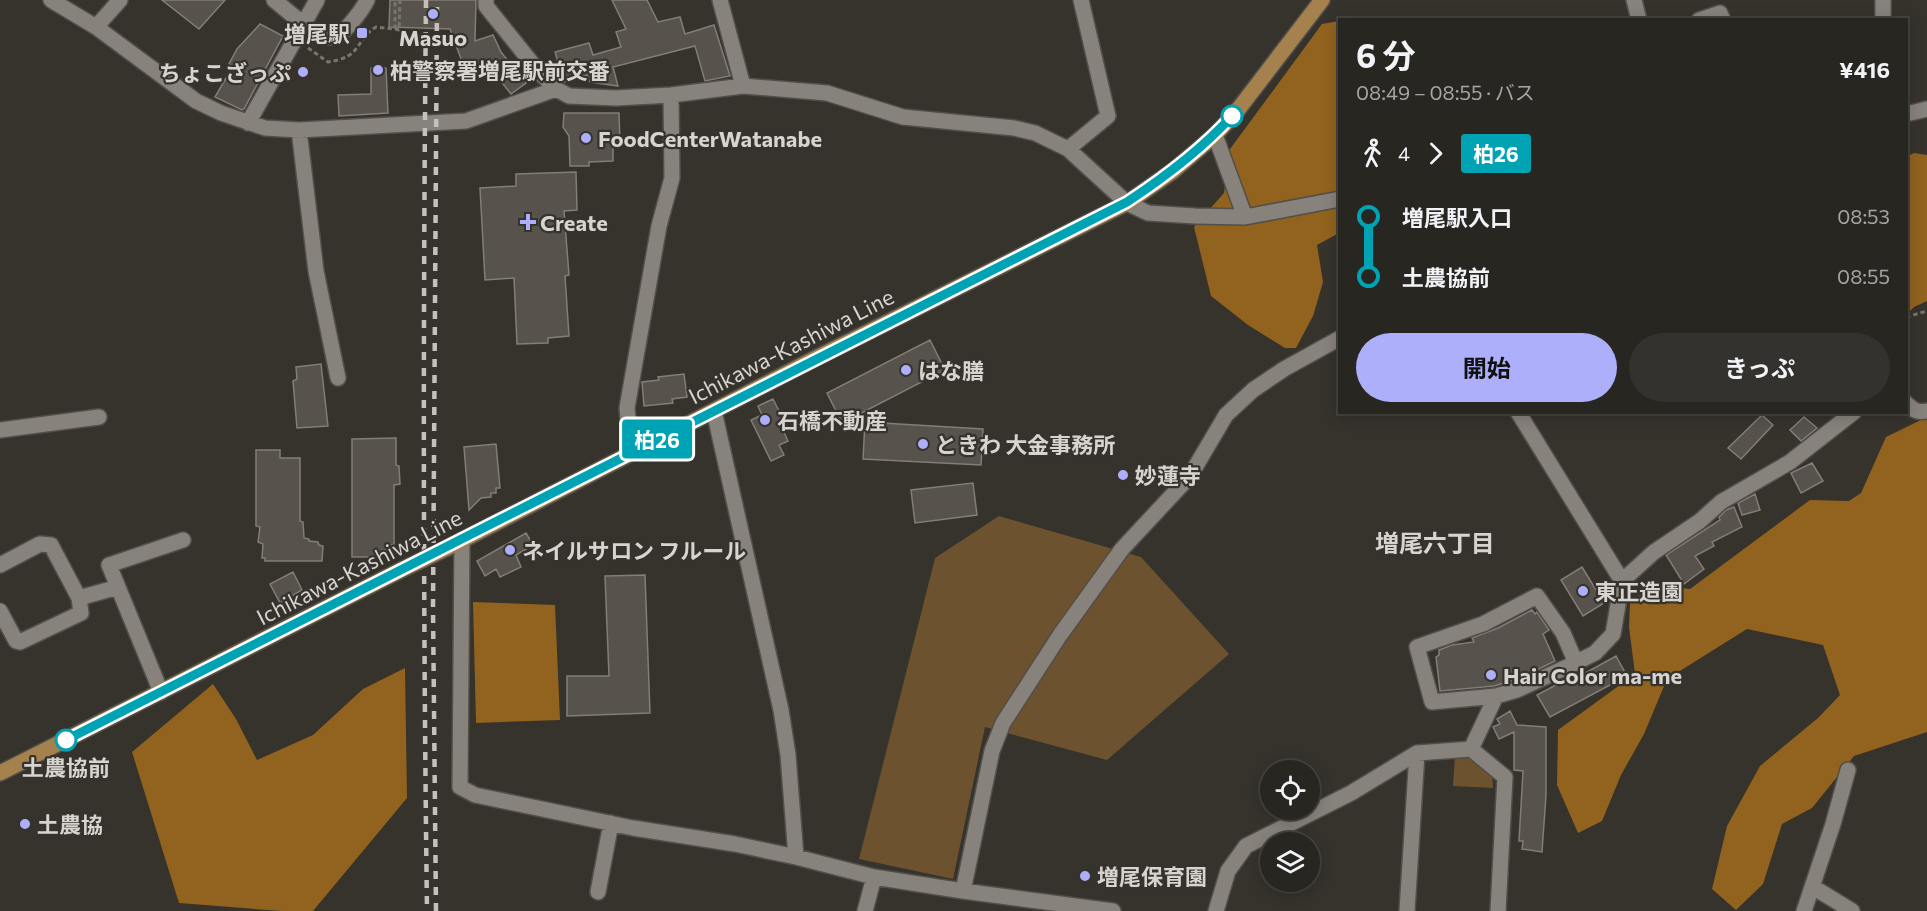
<!DOCTYPE html>
<html lang="ja">
<meta charset="utf-8">
<style>
:root{--surface:#282621;--page:#34322e;--text:#f1f3f6;--muted:#a5a5a5;--line:#44433f;--accent:#adaffb}
body{margin:0;font-family:Commissioner,"Noto Sans JP",sans-serif;background:var(--page);color:var(--text);height:100vh;display:flex;flex-direction:column;font-size:22px;white-space:nowrap}
*{box-sizing:border-box;margin:0}
p{font-size:20px;color:var(--muted)}
.icon{flex:none;width:33px;height:33px;fill:none;stroke:currentColor;stroke-width:2;stroke-linecap:round;stroke-linejoin:round}
.map{position:relative;flex:1;overflow:hidden}
.sheet{position:absolute;left:1338px;top:18px;width:570px;height:396px;display:flex;flex-direction:column;background:var(--surface);border-radius:0px;box-shadow:0 3px 15px #0003,0 0 0 2px var(--line)}
.sheet>*{flex:none}
.badge{padding:0 12px;border-radius:4px;font-size:21px;line-height:39px}
.buttons{position:absolute;left:1260px;top:760px;display:grid;gap:12px}
.buttons a{display:grid;place-items:center;width:60px;height:60px;border-radius:50%;background:var(--surface);box-shadow:0 3px 15px #0003,0 0 0 2px var(--line);font-size:30px}
.map>.badge{position:absolute;translate:-50% -50%;box-shadow:0 0 0 3px #fff}
.legs{display:flex;align-items:center;gap:9px;height:66px;padding:0 18px;font-size:20px}
.legs p{margin-inline-start:auto}
.head{display:flex;align-items:center;justify-content:space-between;height:102px;padding:0 18px}
h1{font-size:33px;font-weight:700;line-height:45px}
.primary-button{display:flex;gap:12px;margin-top:auto;padding:12px 18px}
.primary-button a{flex:1;height:69px;border-radius:36px;background:var(--accent);color:#111;font-size:24px;font-weight:700;line-height:69px;text-align:center}
.primary-button a+a{background:var(--page);color:var(--text)}
ul{padding:0 18px;list-style:none}
li{display:flex;align-items:center;gap:21px;height:60px;font-size:22px}
li i{display:grid;place-items:center;width:9px;height:100%;margin:0 8px;background:currentColor}
li i::after{content:'';width:15px;height:15px;margin:-8px;border:4px solid;border-radius:50%;background:var(--surface)}
li p{margin-inline-start:auto}
li:first-child i{background:linear-gradient(#0000 50%,currentColor 0)}
li:last-child i{background:linear-gradient(currentColor 50%,#0000 0)}
.map>svg:first-child{display:block}
.green{fill:#6c522f}
.forest{fill:#91631e}
.building{fill:#57524c;stroke:#827d76;stroke-width:1.5}
.lines{fill:none;stroke-linecap:round;stroke-linejoin:round}
.minor-casing{stroke:#524e49;stroke-width:18}
.major-casing{stroke:#524e49;stroke-width:18}
.path{stroke:#78756f;stroke-width:3;stroke-dasharray:4.5 3;stroke-linecap:butt}
.minor{stroke:#87827b;stroke-width:15}
.major{stroke:#a5814d;stroke-width:15}
.rail{stroke:#c4c1bd;stroke-width:4.5;stroke-dasharray:8 8;stroke-linecap:butt}
.major-bridge-casing{stroke:#524e49;stroke-width:18;stroke-linecap:butt}
.major-bridge{stroke:#a5814d;stroke-width:15}
.line-1-casing{stroke:#fff;stroke-width:14}
.line-1{stroke:#00a3b4;stroke-width:9}
.poi-dot{fill:#adaffb;stroke:#36322c;stroke-width:2}
.stop-1-dot{fill:#fff;stroke:#00a3b4;stroke-width:3}
.labels{text-anchor:middle;dominant-baseline:central;stroke-width:4.5;stroke-linejoin:round;paint-order:stroke}
.poi-label{font-size:22px;font-weight:bold;fill:#d7d4d0;stroke:#36322c;text-anchor:start}
.street-label{font-size:22px;fill:#d7d4d0;stroke:#36322c}
.stop-label{font-size:22px;font-weight:bold;fill:#d7d4d0;stroke:#36322c}
.neighbourhood-label{font-size:24px;font-weight:bold;fill:#d7d4d0;stroke:#36322c}
</style>
<div class="map">
<svg width="1927" height="911" viewBox="0 0 1927 911">
<rect width="100%" height="100%" fill="#36322c"/>
<path class="green" d="M999,516l142,41 88,97 -122,106 -122,-33 -32,152 -94,-20 76,-301z
M1465,755l27,17 1,16 -40,-2 2,-30z"/>
<path class="forest" d="M1339,21v61l-3,3 4,18 -1,130 -22,12 6,37 -10,34 -17,32h-11l-37,-23 -37,-29 -17,-69 30,-34 6,-44 92,-125z
M1914,153l13,2v146l-13,6 -7,7 -1,-157z
M1927,417v315l-73,24 -42,52 -30,16 -19,60 -27,26 -24,-21 15,-63 33,-60 58,-48 22,-23 -17,-50 -76,-16 -80,50 -23,55 -23,41 -19,46 -24,12 -21,-48 1,-55 77,-56 -6,-47 1,-24 24,-18 36,4 120,-89 39,1 12,-8 25,-56z
M473,602l82,3 5,115 -84,3z
M405,668l2,130 -94,113h-32l-102,-8 -47,-151 81,-68 23,35 21,41 56,-25 50,-46z"/>
<path class="building" d="M162,0h63l-26,29z
M390,0h86l-1,41 18,-6 8,17 25,31 -15,11 -23,-29 -19,6 -3,-5 -2,1 -14,-38 -61,-2z
M612,0h35l11,22 22,-5 5,17 29,-9 16,51 -25,5 -10,-35 -82,21 5,19 -28,-4 -3,-7 -23,7 -9,-30 34,-9 4,12 28,-8 -5,-15 10,-3z
M260,24l23,12 -39,73 -2,1 -27,-13 18,-31 -4,-2 8,-15z
M371,68h15l2,45 -49,3 -1,-21 33,-1z
M564,113h55l1,31 -7,2v15l-24,1v4h-19l-1,-30 -6,-9z
M576,172l1,38 -13,1 5,64 -4,1 4,60 -21,2v5l-31,1 -3,-66 -29,2 -5,-92 36,-2v-12z
M930,340l15,30 -103,53 -15,-30z
M321,364l7,62 -31,2 -4,-47 4,-2 -1,-12z
M684,374l3,23 -15,2 1,4 -29,3 -2,-24 17,-2 -1,-3z
M773,399l11,22 -4,2 8,18 -9,4 5,10 -13,6 -20,-41 11,-5 -4,-9z
M1762,415l11,10 -32,34 -13,-11z
M1804,417l13,11 -16,13 -11,-11z
M865,422l118,7 -2,36 -118,-6z
M396,438v27l3,1 1,18 -6,1v60h-5l-1,5h-6v4l-7,1v2h-23v-118z
M496,444l4,44h-4v5h-5v4l-10,1 -12,12 -5,-63z
M256,450h24v8h20v63l3,1 1,16 5,1v2l9,1 1,3 4,1 -1,15h-57v-3h-3l1,-14 -5,-2 2,-15 -4,-1z
M1812,463l11,18 -22,12 -10,-20z
M973,483l4,32 -62,8 -4,-33z
M1755,494l5,16 -18,5 -4,-12z
M1734,507l8,20 -30,15 2,4 -19,10 9,13 -20,15 -18,-29 54,-35 -1,-3 7,-7z
M526,533l7,12 -17,10 5,12 -21,10 -4,-8 -11,7 -8,-15z
M1582,567l22,36 -21,13 -22,-36z
M293,572l9,18 -22,13 -10,-19z
M645,575l5,138 -83,3v-40h42l-4,-100z
M1532,610l3,4 2,-2 12,18 -6,4 12,27 -35,17 -26,8 -54,5 -4,-34 3,-2v-5l13,-5 22,-3 -2,-4 26,-10z
M1616,656l11,20 -77,41 -13,-22 30,-16 2,3z
M1510,711l7,14 29,2v68l-4,57 -20,-3 1,-8h-4l4,-70 -9,-1v-38l-15,7 -6,-12 7,-3 -3,-5z"/>
<g class="lines">
<g class="minor-casing">
<path id="minor" d="M51,0l45,27 100,74 25,12 44,15 34,2 167,-9 90,-32 13,7 47,2 55,-3 72,-9 84,7 76,24 111,11 21,5 33,16 59,54 21,10 47,3 50,1
M274,0c12,9 44,40 59,37 7,-1 13,-8 18,-14 6,-7 12,-14 16,-23
M486,0v6l53,66 17,17
M720,0l23,86
M1634,0l5,20
M1699,20l21,-7 3,7
M1883,20v-20
M96,27l24,-27
M1906,114l21,-5
M248,123l69,-123
M299,130l17,141 22,107
M1215,135l30,82 95,-18
M1068,149l40,-33 -27,-116
M1906,403c7,7 11,10 21,8
M714,411l67,299 7,45 8,102 78,20 89,14 150,20
M1518,412l104,169
M0,430l99,-13
M642,447l-14,-28 -1,-11 32,-182 13,-48 -1,-83
M462,540l-2,247 15,8 158,33 102,16 61,13
M0,565l40,-21 11,1 28,53 2,15 -61,29 -4,-1 -16,-30
M79,598l39,-11
M1576,663l-13,-30 -26,-37 -54,28 -66,23 15,55 64,-6 21,-6 54,-25 24,-12 18,-19 9,-53 32,-29 46,-31 21,-19 69,-40 64,-50
M161,692l-52,-127 74,-25
M1471,749l25,-53
M1813,887l39,24
M963,891l29,-140 11,-28 57,-88 62,-86 68,-73 36,-61 27,-25 31,-21 56,-31
M598,892l13,-69
M865,911l9,-34
M1216,911l12,-40 18,-25 105,-53 66,-40 54,-4 34,28 -7,134
M1407,911l10,-158
M1804,911l29,-87 15,-54"/>
</g>
<g class="major-casing">
<path id="major" d="M447,548l371,-191 309,-154 46,-32 42,-36 22,-24 85,-111
M0,773l401,-203"/>
</g>
<path class="path" d="M395,29l4,1 1,-30
M308,48l20,14c35,-5 26,-21 48,-35l19,2v-29
M1906,317l21,-6"/>
<use href="#minor" class="minor"/>
<use href="#major" class="major"/>
<path class="rail" d="M426,0c-3,304 -3,607 1,911
M436,911l-3,-303 4,-608"/>
<g class="major-bridge-casing">
<path id="major-bridge" d="M401,570l46,-22"/>
</g>
<use href="#major-bridge" class="major-bridge"/>
</g>
<g class="lines">
<g class="line-1-casing">
<path id="line-1" d="M66,740c354,-179 706,-360 1061,-538 38,-25 74,-52 105,-86"/>
</g>
<use href="#line-1" class="line-1"/>
</g>
<g class="poi-dot">
<circle cx="433" cy="14" r="6"/>
<rect x="356" y="27" width="12" height="12" rx="3"/>
<circle cx="378" cy="70" r="6"/>
<circle cx="303" cy="72" r="6"/>
<circle cx="586" cy="138" r="6"/>
<path d="M525 213h6v6h6v6h-6v6h-6v-6h-6v-6h6z"/>
<circle cx="906" cy="370" r="6"/>
<circle cx="765" cy="420" r="6"/>
<circle cx="923" cy="444" r="6"/>
<circle cx="1123" cy="475" r="6"/>
<circle cx="510" cy="550" r="6"/>
<circle cx="1583" cy="591" r="6"/>
<circle cx="1491" cy="675" r="6"/>
<circle cx="25" cy="824" r="6"/>
<circle cx="1085" cy="876" r="6"/>
</g>
<g class="stop-1-dot">
<circle cx="1232" cy="116" r="10"/>
<circle cx="66" cy="740" r="10"/>
</g>
<g class="labels">
<g class="poi-label">
<text x="350" y="33" text-anchor="end">増尾駅</text>
<text x="433" y="37" text-anchor="middle">Masuo</text>
<text x="390" y="70">柏警察署増尾駅前交番</text>
<text x="291" y="72" text-anchor="end">ちょこざっぷ</text>
<text x="598" y="138">FoodCenterWatanabe</text>
<text x="540" y="222">Create</text>
<text x="918" y="370">はな膳</text>
<text x="777" y="420">石橋不動産</text>
<text x="935" y="444">ときわ 大金事務所</text>
<text x="1135" y="475">妙蓮寺</text>
<text x="522" y="550">ネイルサロン フルール</text>
<text x="1595" y="591">東正造園</text>
<text x="1503" y="675">Hair Color ma-me</text>
<text x="37" y="824">土農協</text>
<text x="1097" y="876">増尾保育園</text>
</g>
<g class="street-label">
<text transform="translate(791 346) rotate(-27)">Ichikawa-Kashiwa Line</text>
<text transform="translate(359 567) rotate(-27)">Ichikawa-Kashiwa Line</text>
</g>
<g class="stop-label">
<text x="66" y="767">土農協前</text>
</g>
<g class="neighbourhood-label">
<text x="1435" y="542">増尾六丁目</text>
</g>
</g>
</svg>
<div class="buttons">
<a><svg class="icon" aria-label="locate" viewBox="0 0 24 24"><circle cx="12" cy="12" r="6"/><path d="M12 2v4M12 18v4M2 12h4M18 12h4"/></svg></a>
<a><svg class="icon" aria-label="layers" viewBox="0 0 24 24"><path d="M12 4l9 5-9 5-9-5zM3 14l9 5 9-5"/></svg></a>
</div>
<b class="badge" style="left:657px;top:439px;background:#00a3b4;color:#fff">柏26</b>
<section class="sheet">
<div class="head"><div><h1>6 分</h1><p>08:49 – 08:55 · バス</p></div><b>¥416</b></div>
<div class="legs"><svg class="icon" aria-label="walk" viewBox="0 0 24 24"><circle cx="13" cy="4" r="2"/><path d="M13 8l-2 6 4 7M11 14l-3 7M7 12l3-4h3l4 4"/></svg>4<svg class="icon" aria-label="forward" viewBox="0 0 24 24"><path d="M9 5l7 7-7 7"/></svg><b class="badge" style="background:#00a3b4;color:#fff">柏26</b></div>
<ul>
<li><i style="color:#00a3b4"></i><b>増尾駅入口</b><p>08:53</p></li>
<li><i style="color:#00a3b4"></i><b>土農協前</b><p>08:55</p></li>
</ul>
<div class="primary-button"><a>開始</a><a>きっぷ</a></div>
</section>
</div>
